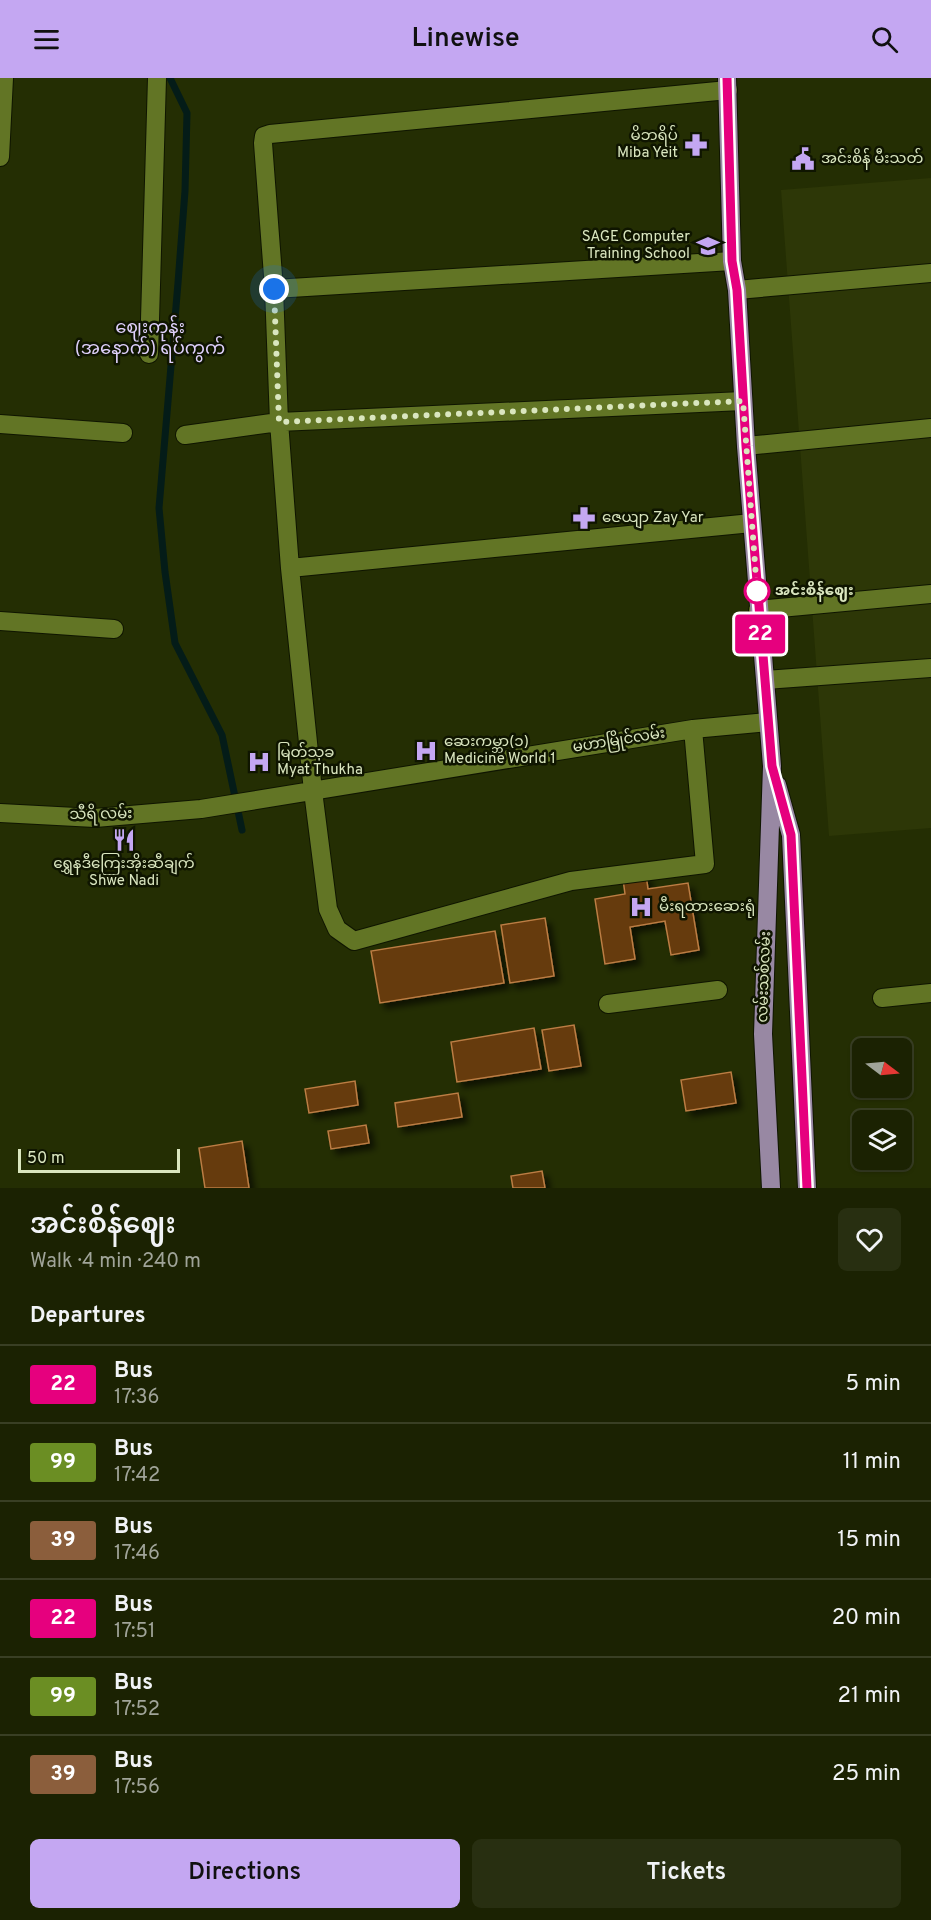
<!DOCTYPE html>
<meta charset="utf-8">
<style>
:root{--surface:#1b2202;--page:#282f11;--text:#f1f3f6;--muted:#a0a499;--line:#393f24;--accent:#c4a7f2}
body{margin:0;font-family:Overpass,"Noto Sans Myanmar",sans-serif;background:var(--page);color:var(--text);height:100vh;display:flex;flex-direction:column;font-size:22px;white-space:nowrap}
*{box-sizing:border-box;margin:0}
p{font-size:20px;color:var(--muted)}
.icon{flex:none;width:33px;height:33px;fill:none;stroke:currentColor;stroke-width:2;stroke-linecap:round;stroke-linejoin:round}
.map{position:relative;height:1110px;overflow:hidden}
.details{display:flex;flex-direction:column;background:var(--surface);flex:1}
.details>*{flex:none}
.badge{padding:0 12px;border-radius:4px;font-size:21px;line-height:39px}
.needle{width:39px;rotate:106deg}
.controls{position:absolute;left:852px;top:960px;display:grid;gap:12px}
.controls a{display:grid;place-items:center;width:60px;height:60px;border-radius:9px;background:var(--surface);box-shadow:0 2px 4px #0004,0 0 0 2px var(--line);font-size:30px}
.scale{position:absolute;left:18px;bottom:15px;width:162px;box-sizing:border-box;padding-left:6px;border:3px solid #dae6bf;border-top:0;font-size:16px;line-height:21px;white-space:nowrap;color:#dae6bf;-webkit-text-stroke:4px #0f1500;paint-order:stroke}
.you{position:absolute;width:30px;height:30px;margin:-15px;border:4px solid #fff;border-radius:50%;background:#1a73e8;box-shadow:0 0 0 9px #1a73e833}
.map>.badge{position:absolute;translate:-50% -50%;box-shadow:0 0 0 3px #fff}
h2{padding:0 30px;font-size:22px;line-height:54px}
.round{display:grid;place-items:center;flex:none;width:63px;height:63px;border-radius:9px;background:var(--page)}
.headline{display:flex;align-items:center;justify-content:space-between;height:102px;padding:0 30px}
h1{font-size:28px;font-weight:600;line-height:45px}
.cta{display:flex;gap:12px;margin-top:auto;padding:12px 30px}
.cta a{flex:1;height:69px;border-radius:9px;background:var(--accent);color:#111;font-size:24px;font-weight:600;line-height:69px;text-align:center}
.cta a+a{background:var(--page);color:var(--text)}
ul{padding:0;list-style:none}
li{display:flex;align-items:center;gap:18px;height:78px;padding:0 30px;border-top:2px solid var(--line)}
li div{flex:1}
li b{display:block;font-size:22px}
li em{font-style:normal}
li .badge{min-width:66px;font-weight:700;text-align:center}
header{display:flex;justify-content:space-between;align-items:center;height:78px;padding:0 30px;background:var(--accent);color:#111;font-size:27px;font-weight:600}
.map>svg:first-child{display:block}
.built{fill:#2d3707}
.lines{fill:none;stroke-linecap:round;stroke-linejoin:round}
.stream{stroke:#041c18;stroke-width:7}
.building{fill:#663a09;stroke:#bc7d44;stroke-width:1.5;filter:url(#shadow)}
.minor-casing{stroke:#0f1500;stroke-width:20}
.major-casing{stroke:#0f1500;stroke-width:20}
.minor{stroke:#627525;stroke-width:18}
.major{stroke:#9888a3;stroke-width:18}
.line-casing{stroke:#fff;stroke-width:14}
.line{stroke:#e6007e;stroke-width:9}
.walk{stroke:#dae6bf;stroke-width:6;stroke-dasharray:0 10.8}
.stop-dot{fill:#fff;stroke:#e6007e;stroke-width:3}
.labels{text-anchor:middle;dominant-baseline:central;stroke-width:5;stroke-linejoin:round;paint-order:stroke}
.poi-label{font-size:15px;fill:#dae6bf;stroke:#0f1500;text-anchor:start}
.stop-label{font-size:15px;font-weight:bold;fill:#dae6bf;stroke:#0f1500;text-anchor:start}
.street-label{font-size:15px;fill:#dae6bf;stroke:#0f1500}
.quarter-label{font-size:18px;fill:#dfd0fb;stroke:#0f1500}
</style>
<header><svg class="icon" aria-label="menu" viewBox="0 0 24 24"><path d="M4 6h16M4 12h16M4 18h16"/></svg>Linewise<svg class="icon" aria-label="search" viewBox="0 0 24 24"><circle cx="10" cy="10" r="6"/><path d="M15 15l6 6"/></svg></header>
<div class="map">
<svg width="931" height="1110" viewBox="0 0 931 1110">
<defs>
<filter id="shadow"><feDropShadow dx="5.5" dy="5.5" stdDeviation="3" flood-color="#0009"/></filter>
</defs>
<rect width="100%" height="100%" fill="#242e03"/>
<path class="built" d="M931,100v650l-102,8 -48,-646z"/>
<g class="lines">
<path class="stream" d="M170,0l17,35 -2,78 -7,92 -19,225 6,64 10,71 47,92 20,95"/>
</g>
<path class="building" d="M646,797l2,14 40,-6 11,67 -28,5 -6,-34 -35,6 5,32 -30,5 -10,-65 30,-5 -2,-15z
M545,840l9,58 -44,7 -9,-58z
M495,853l9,52 -124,20 -9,-52z
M574,947l7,41 -32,5 -7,-41z
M534,950l7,41 -84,13 -6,-40z
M731,994l5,31 -50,8 -5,-31z
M355,1003l3,24 -49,8 -4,-24z
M458,1015l4,24 -64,10 -3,-24z
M366,1047l3,18 -38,6 -3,-18z
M242,1063l7,47h-44l-6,-40z
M542,1093l3,17h-32l-2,-12z"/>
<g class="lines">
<g class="minor-casing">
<path id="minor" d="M0,79l4,-79
M274,211l458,-28
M737,212l194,-17
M149,276l8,-276
M0,346l123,9
M185,357l94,-13 464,-21
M746,368l185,-18
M290,490l462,-45
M758,532l173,-16
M0,543l114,8
M765,602l166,-12
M693,651l12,135 -134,17 -217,60 -17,-12 -9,-20 -15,-118 -23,-223 -11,-146 -5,-133 -11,-146 1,-7 6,-2 458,-44
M0,735l95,5 106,-9 492,-80 75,-7
M882,920l49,-5
M608,926l110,-14"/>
</g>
<g class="major-casing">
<path id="major" d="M727,0l5,183 5,29 9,156 26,320 -9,268 8,154
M777,707l14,50 16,353"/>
</g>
<use href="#minor" class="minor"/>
<use href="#major" class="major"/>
</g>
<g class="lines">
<g class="line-casing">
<path id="line" d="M727,0l5,183 5,29 9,156 26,320 19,69 16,353"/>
</g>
<use href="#line" class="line"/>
<path class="walk" d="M274,211l5,133 464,-21 14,190"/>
</g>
<defs>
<g id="pharmacy-bare" transform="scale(1.8)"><path d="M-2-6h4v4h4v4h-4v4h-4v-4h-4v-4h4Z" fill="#c4a7f2" stroke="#0f1500" stroke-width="2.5" paint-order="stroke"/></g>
<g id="civic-bare" transform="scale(1.8)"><path d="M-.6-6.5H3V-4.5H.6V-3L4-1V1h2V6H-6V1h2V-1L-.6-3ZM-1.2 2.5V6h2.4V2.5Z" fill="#c4a7f2" stroke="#0f1500" stroke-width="2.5" paint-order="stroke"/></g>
<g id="school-bare" transform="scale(1.8)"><path d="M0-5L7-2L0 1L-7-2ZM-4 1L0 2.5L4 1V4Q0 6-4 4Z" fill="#c4a7f2" stroke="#0f1500" stroke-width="2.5" paint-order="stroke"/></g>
<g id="hospital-bare" transform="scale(1.8)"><path d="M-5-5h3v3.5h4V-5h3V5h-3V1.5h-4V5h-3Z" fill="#c4a7f2" stroke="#0f1500" stroke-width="2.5" paint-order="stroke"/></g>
<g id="restaurant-bare" transform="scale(1.8)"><path d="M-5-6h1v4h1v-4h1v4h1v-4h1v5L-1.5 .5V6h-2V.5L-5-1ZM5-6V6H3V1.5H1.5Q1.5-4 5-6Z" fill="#c4a7f2" stroke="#0f1500" stroke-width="2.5" paint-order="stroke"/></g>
</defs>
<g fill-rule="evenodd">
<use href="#pharmacy-bare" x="696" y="67"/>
<use href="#civic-bare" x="803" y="81"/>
<use href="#school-bare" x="708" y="168"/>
<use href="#pharmacy-bare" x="584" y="440"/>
<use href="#hospital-bare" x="426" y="673"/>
<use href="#hospital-bare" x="259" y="684"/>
<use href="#restaurant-bare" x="124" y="762"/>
<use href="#hospital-bare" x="641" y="829"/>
</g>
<circle class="stop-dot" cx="757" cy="513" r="12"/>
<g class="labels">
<g class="poi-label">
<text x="678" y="58" text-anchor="end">မိဘရိပ်<tspan x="678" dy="17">Miba Yeit</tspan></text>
<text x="821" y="81">အင်းစိန် မီးသတ်</text>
<text x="690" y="159" text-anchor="end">SAGE Computer<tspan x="690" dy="17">Training School</tspan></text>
<text x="602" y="440">ဇေယျာ Zay Yar</text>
<text x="444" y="664">ဆေးကမ္ဘာ(၁)<tspan x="444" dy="17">Medicine World 1</tspan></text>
<text x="277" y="675">မြတ်သုခ<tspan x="277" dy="17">Myat Thukha</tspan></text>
<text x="124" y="786" text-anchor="middle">ရွှေနဒီကြေးအိုးဆီချက်<tspan x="124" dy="17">Shwe Nadi</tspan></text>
<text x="659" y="829">မီးရထားဆေးရုံ</text>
</g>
<g class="stop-label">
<text x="775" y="513">အင်းစိန်ဈေး</text>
</g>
<g class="street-label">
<text transform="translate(619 663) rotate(-9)">မဟာမြိုင်လမ်း</text>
<text transform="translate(101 737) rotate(-1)">သီရိ လမ်း</text>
<text transform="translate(765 899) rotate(-88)">လမ်းသစ်လမ်း</text>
</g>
<g class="quarter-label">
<text x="150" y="250">ဈေးကုန်း<tspan x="150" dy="21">(အနောက်) ရပ်ကွက်</tspan></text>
</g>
</g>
</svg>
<div class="controls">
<a><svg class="needle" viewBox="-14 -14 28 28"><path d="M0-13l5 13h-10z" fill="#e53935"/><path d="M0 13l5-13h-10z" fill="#a0a499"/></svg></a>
<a><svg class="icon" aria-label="layers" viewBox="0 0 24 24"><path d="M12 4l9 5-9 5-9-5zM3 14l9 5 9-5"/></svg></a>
</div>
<div class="scale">50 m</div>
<div class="you" style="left:274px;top:211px"></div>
<b class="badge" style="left:760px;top:556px;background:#e6007e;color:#fff">22</b>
</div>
<section class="details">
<div class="headline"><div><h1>အင်းစိန်ဈေး</h1><p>Walk · 4 min · 240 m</p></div><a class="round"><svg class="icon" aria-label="heart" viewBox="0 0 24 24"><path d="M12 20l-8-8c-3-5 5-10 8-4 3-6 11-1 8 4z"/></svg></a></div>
<h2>Departures</h2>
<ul>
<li><span class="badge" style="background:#e6007e;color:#fff">22</span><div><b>Bus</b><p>17:36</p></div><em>5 min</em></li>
<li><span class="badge" style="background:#6b8e23;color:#fff">99</span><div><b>Bus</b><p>17:42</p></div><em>11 min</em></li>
<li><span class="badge" style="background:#8b5e3c;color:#fff">39</span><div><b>Bus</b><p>17:46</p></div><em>15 min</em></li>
<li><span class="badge" style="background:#e6007e;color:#fff">22</span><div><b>Bus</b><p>17:51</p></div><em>20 min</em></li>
<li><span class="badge" style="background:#6b8e23;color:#fff">99</span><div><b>Bus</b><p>17:52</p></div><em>21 min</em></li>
<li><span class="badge" style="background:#8b5e3c;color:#fff">39</span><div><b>Bus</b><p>17:56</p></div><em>25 min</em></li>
</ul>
<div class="cta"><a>Directions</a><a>Tickets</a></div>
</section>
